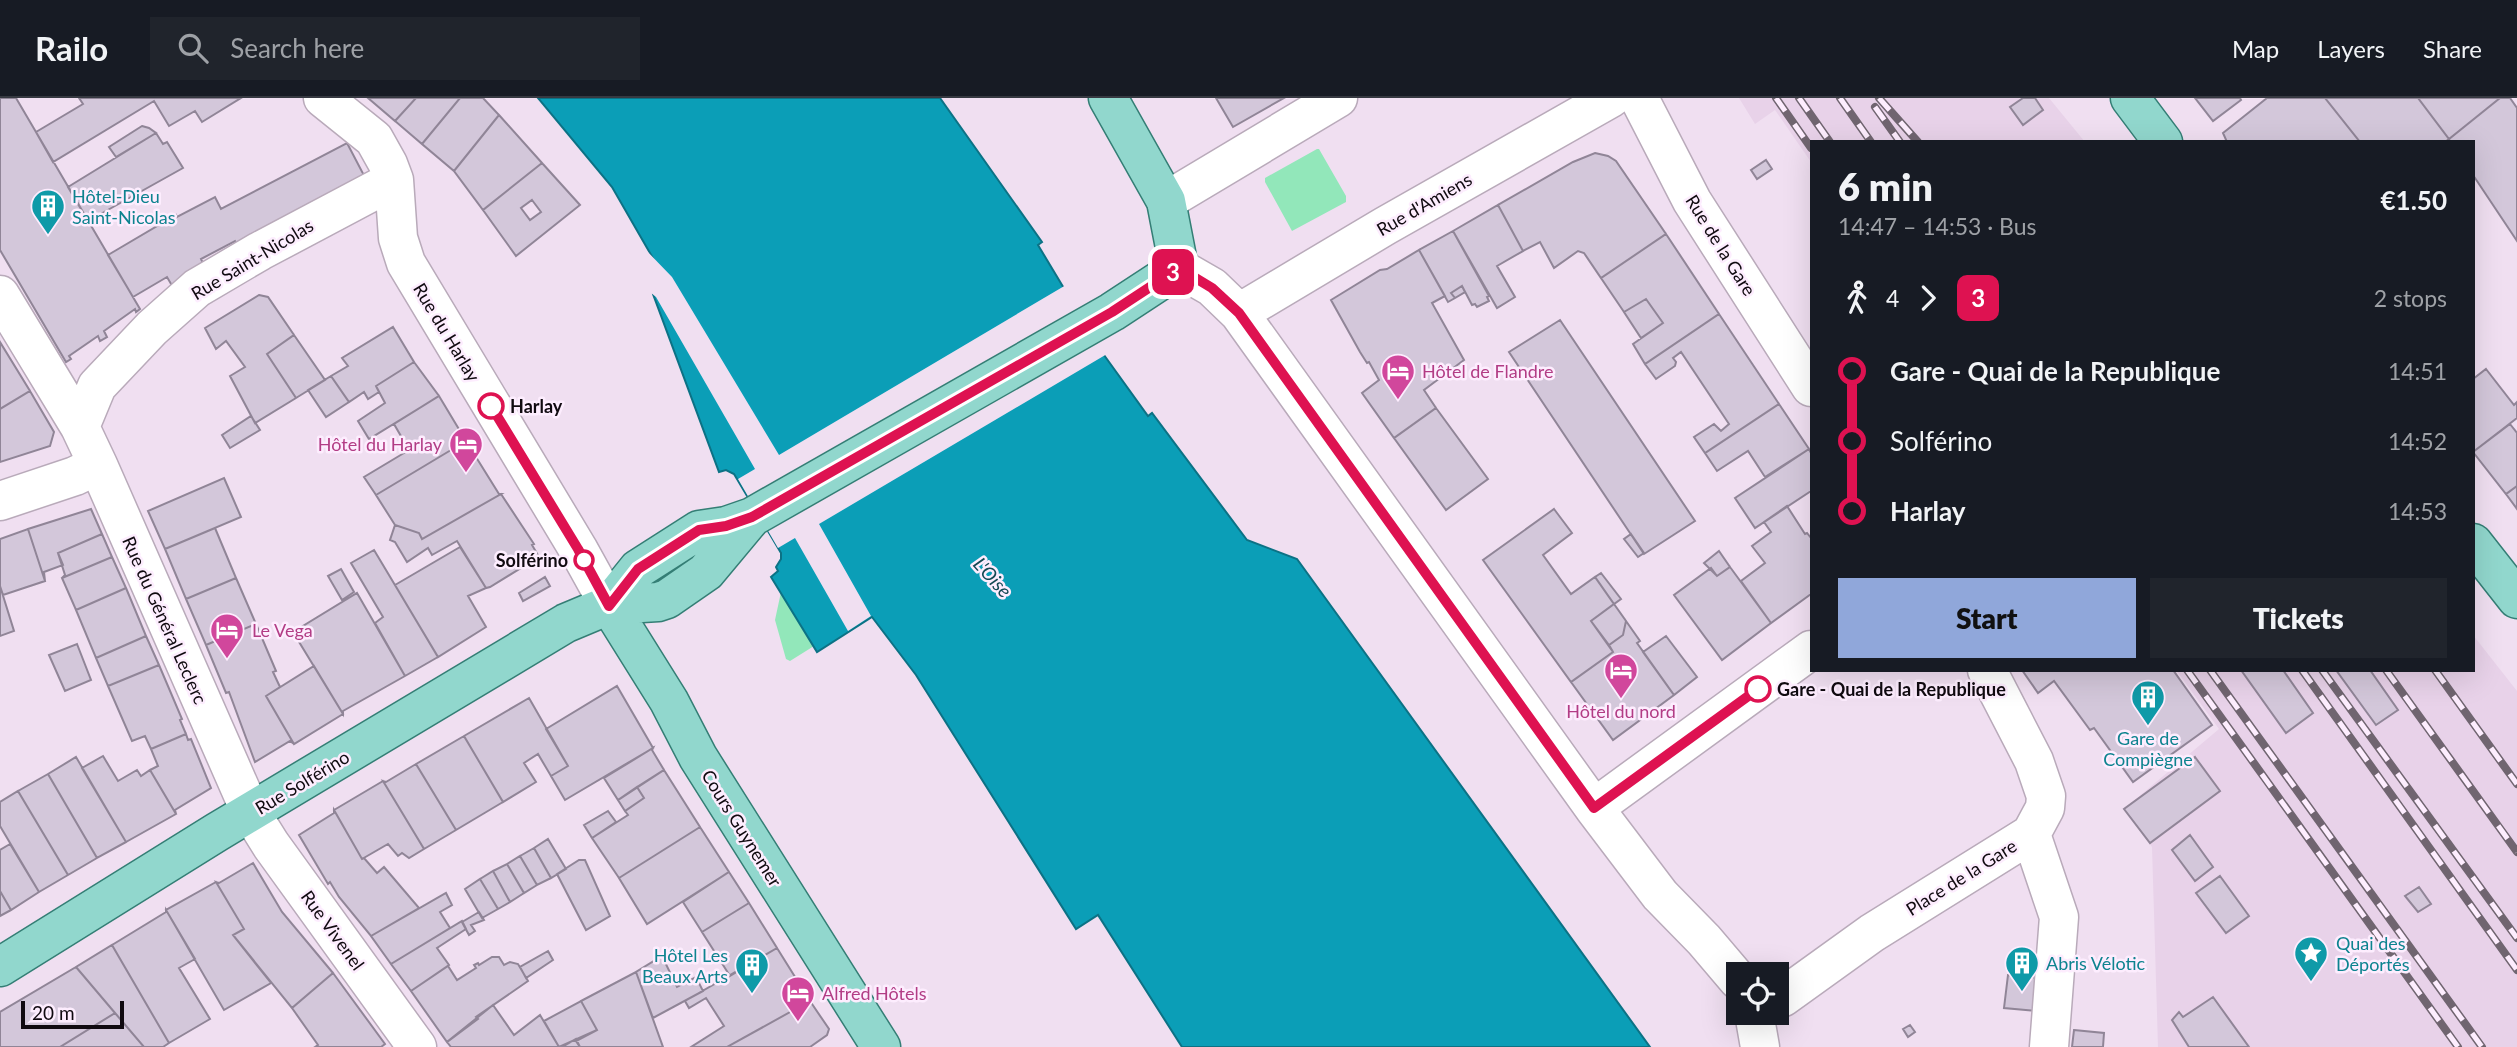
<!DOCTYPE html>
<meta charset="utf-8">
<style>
:root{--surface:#171b24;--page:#20242c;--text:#f1f3f6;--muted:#9ea1a6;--line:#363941;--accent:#90a7da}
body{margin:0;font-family:Lato,sans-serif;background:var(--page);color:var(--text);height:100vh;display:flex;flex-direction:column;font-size:26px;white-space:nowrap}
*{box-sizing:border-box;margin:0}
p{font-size:23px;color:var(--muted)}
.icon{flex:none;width:38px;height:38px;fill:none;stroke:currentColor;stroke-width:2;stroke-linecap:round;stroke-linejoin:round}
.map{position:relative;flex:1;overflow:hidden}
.details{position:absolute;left:1810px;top:42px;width:665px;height:532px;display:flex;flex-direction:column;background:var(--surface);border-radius:0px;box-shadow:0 7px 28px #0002}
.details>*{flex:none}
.badge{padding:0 14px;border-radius:10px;font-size:24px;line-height:46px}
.buttons{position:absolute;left:1726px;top:864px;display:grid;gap:14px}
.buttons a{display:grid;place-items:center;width:63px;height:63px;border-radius:0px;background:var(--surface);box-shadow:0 7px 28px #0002;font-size:35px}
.scale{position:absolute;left:21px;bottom:18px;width:103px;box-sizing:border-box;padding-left:7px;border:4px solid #100a10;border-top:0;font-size:19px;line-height:24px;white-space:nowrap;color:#100a10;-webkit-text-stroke:5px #fdedfe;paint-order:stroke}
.map>.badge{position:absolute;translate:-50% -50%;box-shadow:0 0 0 4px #fff}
.legs{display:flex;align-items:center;gap:10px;height:77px;padding:0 28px;font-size:23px}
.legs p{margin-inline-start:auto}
.summary{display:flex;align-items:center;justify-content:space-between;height:119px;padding:0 28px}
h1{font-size:38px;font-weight:800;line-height:52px}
.cta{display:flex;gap:14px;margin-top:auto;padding:14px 28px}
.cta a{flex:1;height:80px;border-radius:0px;background:var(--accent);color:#111;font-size:28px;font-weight:800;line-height:80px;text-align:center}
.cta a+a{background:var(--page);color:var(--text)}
ul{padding:0 28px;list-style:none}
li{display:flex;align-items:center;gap:24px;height:70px;font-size:26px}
li i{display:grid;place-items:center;width:10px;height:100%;margin:0 9px;background:currentColor}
li i::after{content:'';width:18px;height:18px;margin:-9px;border:5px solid;border-radius:50%;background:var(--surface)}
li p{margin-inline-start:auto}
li:first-child i{background:linear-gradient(#0000 50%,currentColor 0)}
li:last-child i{background:linear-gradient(currentColor 50%,#0000 0)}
header{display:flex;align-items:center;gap:42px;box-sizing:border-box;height:98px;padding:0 35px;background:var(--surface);border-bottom:2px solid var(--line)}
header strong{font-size:33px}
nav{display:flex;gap:38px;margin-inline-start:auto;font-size:24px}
.search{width:490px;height:63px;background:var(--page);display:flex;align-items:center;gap:18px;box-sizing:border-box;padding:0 24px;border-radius:0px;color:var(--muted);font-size:26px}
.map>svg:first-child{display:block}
.built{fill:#e8d2e9}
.green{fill:#92e7ba}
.water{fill:#0b9eb7;stroke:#0c7285;stroke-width:2}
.pier{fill:#f0dff1}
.building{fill:#d3c7da;stroke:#908597;stroke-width:2;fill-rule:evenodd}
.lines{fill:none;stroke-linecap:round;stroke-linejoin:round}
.minor-casing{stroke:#b9aaba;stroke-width:41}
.major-casing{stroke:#347e75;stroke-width:41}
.minor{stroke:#fff;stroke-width:38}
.major{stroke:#91d7cd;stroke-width:38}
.rail-casing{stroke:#706570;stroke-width:8}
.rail{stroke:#fdedfe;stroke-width:5;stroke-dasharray:16;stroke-linecap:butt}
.line-1-casing{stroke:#fff;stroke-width:16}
.line-1{stroke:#de1251;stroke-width:10}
.stop-1-dot{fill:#fff;stroke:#de1251;stroke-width:3.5}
.labels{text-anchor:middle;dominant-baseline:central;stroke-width:5;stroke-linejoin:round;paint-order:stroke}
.culture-label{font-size:18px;fill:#0d838f;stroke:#fdedfe;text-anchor:start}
.street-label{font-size:18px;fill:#100a10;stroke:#fdedfe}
.hotel-label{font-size:18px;fill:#b23c85;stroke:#fdedfe;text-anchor:start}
.stop-label{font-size:18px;font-weight:bold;fill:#100a10;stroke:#fdedfe;text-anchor:start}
.water-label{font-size:19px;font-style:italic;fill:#144954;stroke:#fdedfe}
</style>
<header>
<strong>Railo</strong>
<div class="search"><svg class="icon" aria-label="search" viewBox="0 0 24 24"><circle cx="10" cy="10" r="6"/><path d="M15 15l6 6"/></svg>Search here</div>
<nav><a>Map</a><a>Layers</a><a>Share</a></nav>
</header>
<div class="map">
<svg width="2517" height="949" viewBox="0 0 2517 949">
<rect width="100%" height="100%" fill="#f0dff1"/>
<path class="built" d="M1739,0h310l36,44h-274v20l-36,-52 -20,14z
M2473,537l44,56v356h-359l-6,-200 -28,-38 95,-80 -43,-59h297z"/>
<path class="green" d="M1317,51h2l27,47v6l-54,29 -27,-49v-4z
M781,494l33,54 -24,15 -4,-2 -11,-39z"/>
<path class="water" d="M538,0h402l102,144 -4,3 66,110 44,61 4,-3 95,127 50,19 353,488h-468l-84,-132 -22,14 -160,-254 -44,-58 -55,35 -46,-75 7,-6 -2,-4 5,-8v-6l-47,-79 -8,-4 -7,2 -66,-178 7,-5 2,-15 -50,-87z"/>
<path class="pier" d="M643,149l29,30 107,178 287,-170 41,69 -288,170 52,92 -23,15 -53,-93 -17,10 -40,-69 17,-10 -99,-172 -6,-5 7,-5 2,-12z"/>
<path class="building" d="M0,0h16l124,211 -4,3 -1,-3 -31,22 3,6 -7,4 -2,-5 -29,20 2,3 -5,3 -66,-112z
M79,0h162l-39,24 -7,-11 -26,15 -15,-25 -101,61 -17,-30 47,-28z
M368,0h48l-21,23z
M416,0h44l-38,46 -27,-23z
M460,0h23l16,17 -45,56 -32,-27z
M1216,0h68l-51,29z
M2023,0h12l8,12 -20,15 -13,-18z
M2195,0h45l1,2 -28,21z
M2267,0h58l35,44h-133l-4,-9z
M2325,0h93l31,41 -4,3h-85z
M2418,0h82l-51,41z
M2500,0h10l7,10v133l-44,-66v-33h-23l-1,-3z
M499,17l43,48 -59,47 -29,-39z
M142,28l7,2 7,5 -40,24 -7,-10z
M156,35l7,11 4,-2 16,26 -95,53 -20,-34z
M347,45l22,42 -128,68 -6,-12 -34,18 6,13 -33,17 -7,-12 -34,20 -25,-42 68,-40 1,2 38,-20 6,12z
M1595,55l13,3 8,5 50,73 -65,44 -17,-25 -6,-2 -24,17 -14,-26 -17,9 -25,-46 75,-43z
M1766,62l6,9 -15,10 -6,-9z
M542,65l38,42 -64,51 -33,-46zM532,102l9,12 -11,8 -9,-12z
M1498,107l25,46 -26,15 18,31 -18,11 -44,-77z
M1453,133l36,65 -2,1 2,4 -12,6 -2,-3 -3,1 -10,-19 -11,7 4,5 -7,4 -29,-52z
M1666,136l53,80 -74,50 -12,-20 30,-21 -17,-24 -22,13 -23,-34z
M1419,152l26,46 -13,7 32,57 -40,30 12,18 -42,30 -32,-45 17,-13 -10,-18 -2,1 -7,-11 -29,-52 49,-30 7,-1z
M1462,188l3,6 -10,6 -4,-5z
M259,197l9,2 26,38 -27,19 29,44 -41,25 -25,-47 15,-9 -19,-26 -10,8 -11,-21z
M1646,201l17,24 -22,15 -17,-26z
M1719,216l60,90 -74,49 -11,-16 20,-13 7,7 8,-7 -48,-72 -8,6 3,4 -1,4 -19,13 -11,-15z
M1560,222l135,201 -51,33 -135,-202z
M393,229l21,35 -38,24 3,6 -11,7 -4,-7 -15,10 -18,-26 17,-10 -6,-8z
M294,237l31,45 -29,18 -29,-44z
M0,244l30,49 -30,18z
M414,264l25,34 -70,43 -11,-18 27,-18 -9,-17z
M2486,271l28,36 3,-3v16l-44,34v-73z
M331,278l18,26 -23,15 -18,-27z
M30,293l24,41 -4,14 -50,16v-53z
M439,298l27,45 -90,54 -12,-18 45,-27 -15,-26z
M1779,306l30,45 -44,28 -17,-26 -31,20 -12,-18z
M1436,310l52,71 -42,31 -52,-72z
M251,318l9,14 -30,18 -8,-13z
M2510,326l7,9v53l-11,8 -33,-42z
M466,343l33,53h2l-79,45 -3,-6 -24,-8 -19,-30z
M1809,351l2,4v38l-56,37 -20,-30z
M224,380l17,39 -76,32 -17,-38z
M2517,388v23l-11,-15z
M501,396l33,50 -2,1 7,12 -49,30 -4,1 -29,-47 -25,14 -4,-7 -21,14 -12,-20 -5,-2 5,-15 24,8 3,6z
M1787,408l18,28 2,-1 4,5v56l-40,29 -30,-42 24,-18 -13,-17 19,-14 -7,-10z
M91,411l11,25 -44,19 5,12 -19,7 1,9 -17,-52z
M1554,411l18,24 -29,22 28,39 24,-17 19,27 -23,17 22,31 -42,30 -88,-122z
M215,430l21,50 -50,21 -21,-50z
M28,431l17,52 -42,14 -3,-9v-47z
M102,436l10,23 -50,21 3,-3 -7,-22z
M1631,436l13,19 -6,4 -14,-18z
M460,449l26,41 -18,8 18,31 -48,30 -43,-72z
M374,452l64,107 -33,19 -30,-53 8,-6 -32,-54z
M1719,453l11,16 -13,9 -13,-13z
M112,459l14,31 -50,22 -14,-32z
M1730,469l41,56 -49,37 -48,-65 37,-27 6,8z
M341,471l13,23 -12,8 -14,-24z
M1601,475l20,26 -7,5 -19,-27z
M545,479l5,9 -27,15 -4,-8z
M236,480l20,46 -50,21 -20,-46z
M0,488l14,45 -14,5z
M126,490l20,48 -50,22 -20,-48z
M357,495l48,83 -62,35v3l-50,-82z
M1614,506l12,17 -3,14 -14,10 -18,-24z
M1626,523l14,20 -3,2 37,52 -61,45 -42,-58 42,-30 -4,-7 14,-10z
M256,526l20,47 -3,1 7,15 -14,9 28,48 -4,-3 -35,21 -26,-70 -3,1 -20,-48z
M146,538l13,29 -51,21 -12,-28z
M1666,538l31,41 -23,18 -31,-43z
M77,546l14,36 -26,11 -16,-36z
M159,567l23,54 -2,1 6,14 -35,15 -6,-13 -13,5 -24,-55z
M314,568l29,48 -49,30 -28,-48z
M2022,572h151l39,55 -79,57 -39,-54 -4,2 -36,-49 -16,12z
M2241,572h42l30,43 -27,20z
M2336,572h34l28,40 -22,15z
M617,588l36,62 -88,52 -14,-24 17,-10 -22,-37z
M529,600l39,68 -17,10 -13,-22 -14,9 12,19 -33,20 -39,-66z
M186,636l2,6 3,-1 20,49 -36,22 1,4 -26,-44 8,-4 -7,-17z
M464,638l39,66 -47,28 -40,-66z
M653,650l-1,2 12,20 -46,30 -14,-22z
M103,658l15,25 19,-11 4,6 9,-6 26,44 -50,28 -44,-74z
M76,659l50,85 -29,16 -49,-84z
M2195,659l25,34 -70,52 -26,-34z
M416,666l40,66 -32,19 -41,-68 3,1z
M664,672l36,57 -81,51 -27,-40 36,-23 -3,-4 19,-13 -7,-11z
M48,676l49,84 -29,17 -50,-84z
M383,683l41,68 -15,9 -7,-5 -4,3 -10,-12 -26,15 -28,-49z
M637,689l7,11 -19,13 -7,-11z
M18,693l50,84 -29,17 -39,-66v-24z
M334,712l28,49 2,-1 13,15 7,-6 35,41 -48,28 -32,-39 -9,-15 -2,2 -29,-49 35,-22z
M608,713l8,11 -24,16 -8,-13z
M700,729l29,45 -82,52 -28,-46z
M2190,737l23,32 -18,14 -23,-31z
M548,741l18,30 -15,9 -17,-30z
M10,746l29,48 -28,18 -11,-19v-41z
M534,750l17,30 -14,7 -17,-29z
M520,758l17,29 -13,8 -17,-29z
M579,762h6l25,56 -24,14 -29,-56z
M253,765l29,49 51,61 -41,35 -59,-73 11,-6 -28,-47 3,1z
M507,766l17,29 -14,9 -17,-31z
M493,773l17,31 -12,7 -18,-30z
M729,774l20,31 -47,29 -19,-30z
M2220,778l29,40 -23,17 -30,-40z
M480,781l18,30 -16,9 -17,-29z
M216,784l28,47 -11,6 38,48 -47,27 -58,-100z
M2419,789l12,17 -13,8 -13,-16z
M0,793l11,19 -11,6z
M446,795l6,12 -12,7 10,16 -59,36 -20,-28z
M749,805l28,45 -47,28 -28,-44z
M166,812l29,49 -16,9 31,51 -41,24 -57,-98 54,-33z
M479,814l5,8 -13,5 4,6 -6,4 -7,-13z
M462,823l4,8 -29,19 12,17 -38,26 -20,-27z
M112,847l57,98 -6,4h-19l-68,-80z
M777,850l33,53 -83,46h-36l33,-21 -18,-28 -17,10 -4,-7z
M548,853l5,9 -27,18 -6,-11z
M662,858l15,31 19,-10 7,14 -50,27 -17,-46z
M492,859h7l5,8 6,-3 8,2 10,17 -52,36 2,2 -31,23 -36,-51 37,-25 9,14 19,-12 -2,-3 4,-2 1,2z
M76,869l39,46 -55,34h-60v-35z
M636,874l27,75h-83l-4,-6 21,-11 -16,-29z
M333,875l52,71 -4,3h-66l3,-2 -26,-37z
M2008,877l32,3 -4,33 -32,-3z
M2213,899l36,50h-60l-17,-27 7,-8 4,5z
M581,903l16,29 -38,17 -15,-26z
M810,903l19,28 -2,6 -17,12h-83z
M493,907l21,30 26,-20 19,32h-108l-4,-5z
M115,915l29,34h-84z
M1910,927l5,7 -7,5 -5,-8z
M2074,932l30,3 -1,14h-31z
M576,941l4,8h-18z"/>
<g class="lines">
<g class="minor-casing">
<path id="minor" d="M323,0l51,41 14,25 6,16 4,58 8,25 172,286 31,56
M1639,0l53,103 119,186
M1166,103l172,-103
M1179,170l33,19 27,26 355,495 66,87 44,45 34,40
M0,197l80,132 18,38 153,348 20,32 146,202
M1239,215l146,-87 226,-128
M80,329l17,-41 55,-58 45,-40 63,-37 134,-71
M0,403l75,-25 23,-11
M1594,710l217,-158
M2031,736l28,83 -10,130
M1776,898l7,1 89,-64 159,-99 14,-26 1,-12 -12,-35 -47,-91
M1754,915l6,34"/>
</g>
<g class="major-casing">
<path id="major" d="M2130,0l33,44
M2473,445l44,56
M609,507l29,-36 61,-39 27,-4 26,-9 360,-205 67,-44 -13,-67 -58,-103
M609,507l60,96 29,56 183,290
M0,869l217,-135 349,-209 43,-18 49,-3 9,-3 39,-27 46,-55"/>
</g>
<use href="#minor" class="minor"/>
<use href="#major" class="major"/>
<g class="rail-casing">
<path id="rail" d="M1776,0l35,50
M1799,0l31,44
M1840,0l31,44
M1879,0l39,44
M1875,9l25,35
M2187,572l271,377
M2210,572l272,377
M2302,572l215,300
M2322,572l195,268
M2386,572l131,182
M2435,572l82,114"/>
</g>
<use href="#rail" class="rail"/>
</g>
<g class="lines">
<g class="line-1-casing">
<path id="line-1" d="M491,308l87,143 31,57 29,-37 61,-39 27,-4 26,-9 360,-205 67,-44 33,20 27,25 355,495 164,-119"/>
</g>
<use href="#line-1" class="line-1"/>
</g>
<defs>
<g id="building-pin" transform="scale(1.75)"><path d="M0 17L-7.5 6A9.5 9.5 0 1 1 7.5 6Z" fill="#0f9aa8" stroke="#fdedfe"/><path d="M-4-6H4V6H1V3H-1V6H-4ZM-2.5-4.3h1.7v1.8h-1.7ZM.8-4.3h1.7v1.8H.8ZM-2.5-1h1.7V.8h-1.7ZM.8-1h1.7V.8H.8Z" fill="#fff"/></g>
<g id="hotel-pin" transform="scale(1.75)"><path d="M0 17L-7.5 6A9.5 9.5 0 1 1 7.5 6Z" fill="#d1479c" stroke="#fdedfe"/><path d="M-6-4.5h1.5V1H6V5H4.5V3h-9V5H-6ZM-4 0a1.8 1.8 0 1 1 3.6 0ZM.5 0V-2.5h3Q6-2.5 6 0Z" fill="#fff"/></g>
<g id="sight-pin" transform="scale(1.75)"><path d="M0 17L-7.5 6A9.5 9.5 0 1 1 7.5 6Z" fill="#0f9aa8" stroke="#fdedfe"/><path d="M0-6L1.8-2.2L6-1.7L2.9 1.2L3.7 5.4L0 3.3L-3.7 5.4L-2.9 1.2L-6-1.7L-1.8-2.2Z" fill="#fff"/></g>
</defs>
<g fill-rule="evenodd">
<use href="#building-pin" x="48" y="108"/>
<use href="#hotel-pin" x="1398" y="273"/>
<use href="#hotel-pin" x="466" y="346"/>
<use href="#hotel-pin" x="227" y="532"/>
<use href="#hotel-pin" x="1621" y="572"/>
<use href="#building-pin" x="2148" y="599"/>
<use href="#sight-pin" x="2311" y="855"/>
<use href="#building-pin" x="2022" y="865"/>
<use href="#building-pin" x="752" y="867"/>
<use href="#hotel-pin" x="798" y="895"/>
</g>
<g class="stop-1-dot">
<circle cx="491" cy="308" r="12"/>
<circle cx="584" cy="462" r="9"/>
<circle cx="1758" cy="591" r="12"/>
</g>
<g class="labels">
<g class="culture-label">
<text x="72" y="98">Hôtel-Dieu<tspan x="72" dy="21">Saint-Nicolas</tspan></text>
<text x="2148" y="640" text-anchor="middle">Gare de<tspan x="2148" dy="21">Compiègne</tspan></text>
<text x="2336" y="845">Quai des<tspan x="2336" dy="21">Déportés</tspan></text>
<text x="728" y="857" text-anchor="end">Hôtel Les<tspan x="728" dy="21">Beaux Arts</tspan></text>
<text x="2046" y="865">Abris Vélotic</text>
</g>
<g class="street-label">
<text transform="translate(1424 106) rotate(-30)">Rue d'Amiens</text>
<text transform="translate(1721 147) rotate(58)">Rue de la Gare</text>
<text transform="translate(252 161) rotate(-31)">Rue Saint-Nicolas</text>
<text transform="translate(447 234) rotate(59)">Rue du Harlay</text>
<text transform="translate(165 522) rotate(66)">Rue du Général Leclerc</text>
<text transform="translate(302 684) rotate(-31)">Rue Solférino</text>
<text transform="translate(742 730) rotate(58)">Cours Guynemer</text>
<text transform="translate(1961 779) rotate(-32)">Place de la Gare</text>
<text transform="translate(333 832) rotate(54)">Rue Vivenel</text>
</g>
<g class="hotel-label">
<text x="1422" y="273">Hôtel de Flandre</text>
<text x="442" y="346" text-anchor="end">Hôtel du Harlay</text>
<text x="252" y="532">Le Vega</text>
<text x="1621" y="613" text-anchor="middle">Hôtel du nord</text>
<text x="822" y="895">Alfred Hôtels</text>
</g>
<g class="stop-label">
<text x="510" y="308">Harlay</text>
<text x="568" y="462" text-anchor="end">Solférino</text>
<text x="1777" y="591">Gare - Quai de la Republique</text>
</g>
<g class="water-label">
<text transform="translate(993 479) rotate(48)">L'Oise</text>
</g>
</g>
</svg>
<div class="buttons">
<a><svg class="icon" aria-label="locate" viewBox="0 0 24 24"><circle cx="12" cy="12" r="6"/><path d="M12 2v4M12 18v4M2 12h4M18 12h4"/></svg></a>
</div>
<div class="scale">20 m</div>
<b class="badge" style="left:1173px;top:174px;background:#de1251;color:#fff">3</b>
<section class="details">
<div class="summary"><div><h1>6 min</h1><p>14:47 – 14:53 · Bus</p></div><b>€1.50</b></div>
<div class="legs"><svg class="icon" aria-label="walk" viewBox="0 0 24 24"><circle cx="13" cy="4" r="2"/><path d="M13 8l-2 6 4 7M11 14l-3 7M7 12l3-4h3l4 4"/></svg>4<svg class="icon" aria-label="forward" viewBox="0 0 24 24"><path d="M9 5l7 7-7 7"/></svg><b class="badge" style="background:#de1251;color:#fff">3</b><p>2 stops</p></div>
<ul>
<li><i style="color:#de1251"></i><b>Gare - Quai de la Republique</b><p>14:51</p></li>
<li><i style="color:#de1251"></i><span>Solférino</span><p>14:52</p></li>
<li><i style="color:#de1251"></i><b>Harlay</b><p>14:53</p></li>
</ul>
<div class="cta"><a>Start</a><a>Tickets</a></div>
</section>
</div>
